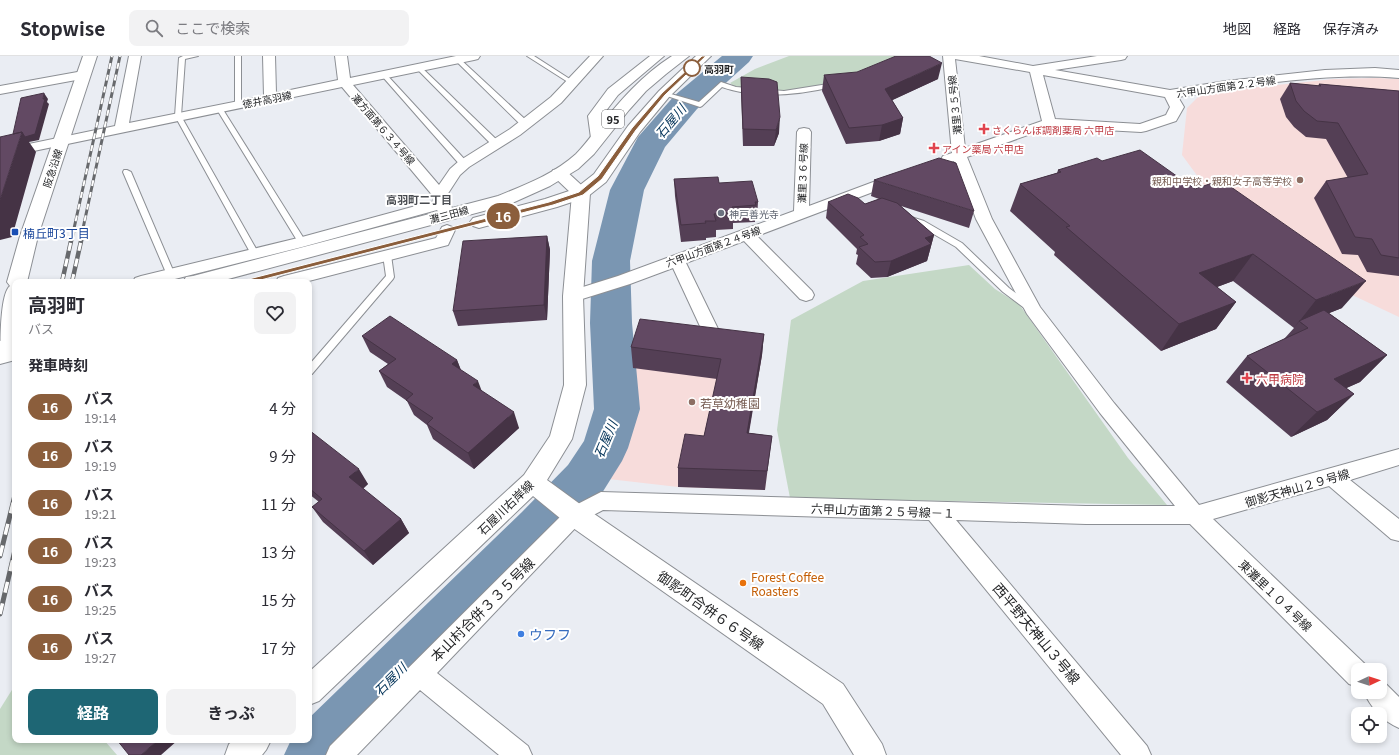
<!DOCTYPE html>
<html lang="ja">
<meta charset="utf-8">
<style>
:root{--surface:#fff;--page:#f2f2f3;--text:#2b2b33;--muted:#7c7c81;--line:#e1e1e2;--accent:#1e6674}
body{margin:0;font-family:Georgia,"Noto Sans JP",serif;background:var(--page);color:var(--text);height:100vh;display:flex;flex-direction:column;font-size:15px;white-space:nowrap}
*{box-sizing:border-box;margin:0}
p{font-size:13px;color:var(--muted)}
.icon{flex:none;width:22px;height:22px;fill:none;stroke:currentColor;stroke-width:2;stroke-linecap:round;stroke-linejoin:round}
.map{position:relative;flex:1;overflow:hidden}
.details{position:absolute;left:12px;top:223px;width:300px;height:464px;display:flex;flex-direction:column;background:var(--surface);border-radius:8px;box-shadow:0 2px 6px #0003}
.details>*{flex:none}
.badge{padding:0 8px;border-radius:13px;font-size:14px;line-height:26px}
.needle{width:26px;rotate:86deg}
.buttons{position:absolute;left:1351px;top:607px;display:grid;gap:8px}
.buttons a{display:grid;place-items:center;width:36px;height:36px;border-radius:8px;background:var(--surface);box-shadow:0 2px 6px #0003;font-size:20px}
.map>.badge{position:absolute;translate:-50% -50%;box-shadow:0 0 0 2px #fff}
h2{padding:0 16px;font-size:15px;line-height:36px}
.round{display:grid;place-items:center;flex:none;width:42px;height:42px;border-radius:8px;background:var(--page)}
.summary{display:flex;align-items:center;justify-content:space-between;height:68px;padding:0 16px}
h1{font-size:19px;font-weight:700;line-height:30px}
.primary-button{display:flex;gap:8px;margin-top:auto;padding:8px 16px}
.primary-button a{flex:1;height:46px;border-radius:8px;background:var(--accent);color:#fff;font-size:16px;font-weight:700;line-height:46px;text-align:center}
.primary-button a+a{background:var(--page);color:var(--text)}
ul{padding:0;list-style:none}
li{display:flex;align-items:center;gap:12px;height:48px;padding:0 16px}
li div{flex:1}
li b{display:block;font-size:15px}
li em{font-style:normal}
li .badge{min-width:44px;font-weight:700;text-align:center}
header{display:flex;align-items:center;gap:24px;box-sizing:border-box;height:56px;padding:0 20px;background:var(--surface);border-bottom:1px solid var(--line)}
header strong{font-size:19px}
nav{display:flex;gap:22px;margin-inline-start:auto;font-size:14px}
.search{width:280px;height:36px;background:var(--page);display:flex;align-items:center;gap:10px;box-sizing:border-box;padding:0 14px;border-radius:8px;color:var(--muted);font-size:15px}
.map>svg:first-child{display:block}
.education{fill:#f7dcdb}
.green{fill:#c4d8c6}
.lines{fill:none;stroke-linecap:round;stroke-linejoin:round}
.river{fill:#7a96b2;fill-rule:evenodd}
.lane-casing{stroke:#8c8f94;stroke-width:2}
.street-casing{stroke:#8c8f94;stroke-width:2}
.secondary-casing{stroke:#8c8f94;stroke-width:2}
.primary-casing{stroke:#8c8f94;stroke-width:2}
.lane{fill:#fff;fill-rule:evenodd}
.street{fill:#fff;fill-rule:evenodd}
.secondary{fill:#fff;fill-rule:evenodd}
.primary{fill:#fff;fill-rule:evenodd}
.rail-far2-casing{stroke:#67696c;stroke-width:3}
.rail-far1-casing{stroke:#67696c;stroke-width:4.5}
.rail-casing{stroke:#67696c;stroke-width:5}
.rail-far2{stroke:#fff;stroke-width:2;stroke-dasharray:6;stroke-linecap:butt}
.rail-far1{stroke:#fff;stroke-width:3;stroke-dasharray:8;stroke-linecap:butt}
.rail{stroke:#fff;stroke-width:3.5;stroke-dasharray:11;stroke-linecap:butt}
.wall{fill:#543f55}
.shaded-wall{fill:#453345}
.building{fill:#624963;stroke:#453345}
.line{fill:#8b5e3c;stroke:#fff}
.stop-dot{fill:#fff;stroke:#8b5e3c;stroke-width:2}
.health-dot{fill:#e0444e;stroke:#fff;stroke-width:1.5}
.education-dot{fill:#8d6e63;stroke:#fff;stroke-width:1.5}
.worship-dot{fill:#6b7280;stroke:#fff;stroke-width:1.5}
.transit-dot{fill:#1a4fb4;stroke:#fff;stroke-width:1.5}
.food-dot{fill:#e8710a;stroke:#fff;stroke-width:1.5}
.shop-dot{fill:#3f7fe0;stroke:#fff;stroke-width:1.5}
.labels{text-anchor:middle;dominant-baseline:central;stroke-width:4;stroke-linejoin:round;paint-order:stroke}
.far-stop-label{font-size:10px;font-weight:bold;fill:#252628;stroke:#fff;text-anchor:start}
.far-street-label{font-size:10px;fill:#252628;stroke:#fff}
.far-health-label{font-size:10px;fill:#be3a42;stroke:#fff;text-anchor:start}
.far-education-label{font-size:10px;fill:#785e54;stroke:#fff;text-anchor:end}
.far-worship-label{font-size:10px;fill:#5b616d;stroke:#fff;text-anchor:start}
.shield{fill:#fff;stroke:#666768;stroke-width:1}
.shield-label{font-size:11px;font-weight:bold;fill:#252628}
.far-neighbourhood-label{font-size:11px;font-weight:bold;fill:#484b50;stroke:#fff}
.transit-label{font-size:12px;fill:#164399;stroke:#fff;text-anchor:start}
.health-label{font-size:12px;fill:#be3a42;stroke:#fff;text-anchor:start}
.education-label{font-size:12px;fill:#785e54;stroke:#fff;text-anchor:start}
.street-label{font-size:12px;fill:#252628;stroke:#fff}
.food-label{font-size:12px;fill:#c56008;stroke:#fff;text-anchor:start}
.water-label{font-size:13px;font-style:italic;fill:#013157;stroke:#fff}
.near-street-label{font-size:14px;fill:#252628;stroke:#fff}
.near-shop-label{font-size:14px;fill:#366cbe;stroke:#fff;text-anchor:start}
</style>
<header>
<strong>Stopwise</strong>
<div class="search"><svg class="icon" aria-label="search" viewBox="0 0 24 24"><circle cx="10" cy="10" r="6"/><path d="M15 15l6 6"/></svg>ここで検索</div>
<nav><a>地図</a><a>経路</a><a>保存済み</a></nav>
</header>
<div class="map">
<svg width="1399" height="699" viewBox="0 0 1399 699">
<rect width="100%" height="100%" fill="#eaedf3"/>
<path class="education" d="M1377,22l22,1v238l-66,-31 -115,-82 -36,-49 5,-47 15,-15 132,-14z
M642,283l120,16 -17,97 24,4 -4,34 -87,-3 -78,-9 24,-38 6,-25 -1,-46 4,-1z"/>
<path class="green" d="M789,0h107l-67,27 -47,9 -46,-4 -6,-5 25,-14z
M969,209l26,24 24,15 109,154 39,47 -377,-7 -13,-68 14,-110 72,-39z
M15,629v55h89l13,15h-117v-46z"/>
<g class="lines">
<path class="river" d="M722,0h31l-4,6 -52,47 -32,38 -21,43 -14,71 2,62 8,86 -12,39 -6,13 -20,32 -44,51 -201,211h-73l7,-15h18v-22l213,-206 46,-47 16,-24 10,-32 -4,-86 2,-62 18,-71 28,-53 37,-42z"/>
<g class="lane-casing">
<path id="lane" d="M198,0l-13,3 -4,57 78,138 -1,2 -3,1 -4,-3 -76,-138 4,-58 4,-2z
M235,0h6v49l-3,2 -3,-2z
M527,0h7l42,27 -5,1z
M456,3h4l68,63v4h-6l-66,-65z
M417,11h4l78,75v4h-6l-76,-77z
M382,18h4l81,88v4h-6l-79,-90z
M834,25l3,2 -5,4c-34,8 -76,12 -110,0l-20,19 -2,1 -39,-13 3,-2 35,10 22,-20 15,5 48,4 44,-7z
M219,50l3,2 84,134 -1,2h-6l-1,-2 -82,-134z
M124,114h3l4,2 44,103 -1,2h-6l-1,-2 -44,-103z
M908,160l16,5 38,22 47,45 24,18 1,2 -1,2h-6l-24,-18 -47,-45 -38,-22 -13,-4v-4z
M387,196l4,3 3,22 -1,2 -81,95 -3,1v-10l77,-89 -3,-21z"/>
</g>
<g class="street-casing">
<path id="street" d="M129,0h12l-12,67 135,-27 -1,-40h12l1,37 62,-13 -3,-24h12l3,22 106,-22h24l-2,3 -4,1 -121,25 86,100 11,-16 9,-8 51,-32 41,-32 39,-41h13l-42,47 -41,32 -51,32 -9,8 -13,20 3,9 5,10 -3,3 -5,2 -5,-2 -5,-7 -135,37 -139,35h-30l2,-4 6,-2 161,-39 132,-36 -1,-5 -91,-109 -342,71v-8l115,-24z
M650,0h14l-46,39 -16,21 3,22 -2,3 -5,1 -5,-1 -2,-3 -3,-22 20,-27z
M943,0h36l54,10 64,-10h30l-2,3 -4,1 -66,10 115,20 56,-9 99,-11 50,-2 24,2v8c-71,-6 -151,7 -221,19l6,10 -8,14 -30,10 -5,1 -91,-5 -83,30 25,62 48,88 74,96 85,102 200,-56v16l-49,15 49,39v22l-8,-2 -62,-53 -116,33 154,147 1,4h-10v17l-9,-3 -159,-160h-104l-130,-4 191,226 4,9h-30l-192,-235 -326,-10 -21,11 -145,152 91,73 4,9h-33l-79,-65 -63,65h-31l4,-9 238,-237 33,-17 485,14h89l-75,-93 -73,-99 -51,-95 -22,-58 -6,2 -5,-1 -2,-3 2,-3 9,-3zM955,3l75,13 12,49 -77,27zM1043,19l122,22 5,10 -4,8 -26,9 -85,-5z
M83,15l4,1 2,3 -2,3 -87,16v-8z
M804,72l5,1 2,3 -2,74 83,-31 5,-1 5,1 2,3 -2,3 -145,55 55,55 2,4 -2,4 -6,2 -6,-2 -56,-58 -58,22 34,70 -3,4 -6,2 -6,-2 -32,-69 -43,16 -51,16 -6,2 -6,-2 -2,-4 2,-4 51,-16 176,-65 3,-79 2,-3z
M447,169l5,2 3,3 -7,15 -143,37h-29l2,-4 6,-2 152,-38 6,-11z
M15,290v14l-15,4v-14z
M1380,625l5,2 14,14v31c-15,-6 -29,-21 -35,-36h16z"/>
</g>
<g class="secondary-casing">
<path id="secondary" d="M83,0h14l-59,180 -11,46h-12c0,23 5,51 -7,71l-7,3c-1,-11 -1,-63 9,-70l-3,-4 13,-46z
M559,113l6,1 25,23 -7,103 3,89 -14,54 -25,41 37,27 259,177 39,60 4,11h-32l-31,-51 -257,-181 -33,-27 -214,205 -10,4v-33l215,-197 26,-39 14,-51 -1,-89 9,-102 -21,-20 2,-4z
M234,684h37l-5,10 -4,5h-37l4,-11z"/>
</g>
<g class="primary-casing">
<path id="primary" d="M672,0h17l-23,18 -20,17 -17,19 -35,44 -16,15 -28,17 -40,18 -293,78h-34l3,-5 7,-1 305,-80c27,-11 56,-22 78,-42 8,-8 14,-17 22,-26 22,-27 44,-53 74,-72z
M696,0h15l-42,41 -29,35 -34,50 -19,15 -30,10 -78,21 -6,-2 -3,-4 3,-4 72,-19 30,-10 19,-15 34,-48 31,-35z
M15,281v15l-15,5v-16z"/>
</g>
<use href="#lane" class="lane"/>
<use href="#street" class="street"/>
<use href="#secondary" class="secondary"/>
<use href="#primary" class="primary"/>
<g class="rail-far2-casing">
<path id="rail-far2" d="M73,177l39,-177
M82,177l38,-177"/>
</g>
<g class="rail-far1-casing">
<path id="rail-far1" d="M62,226l11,-50
M72,226l11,-50"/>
</g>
<g class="rail-casing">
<path id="rail" d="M0,500l15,-61
M0,558l15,-64"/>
</g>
<use href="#rail-far2" class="rail-far2"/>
<use href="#rail-far1" class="rail-far1"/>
<use href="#rail" class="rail"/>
</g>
<path class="wall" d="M824,19l114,4 -46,21 11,18 -3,16 -21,7 -33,3 -24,-53z
M741,21l38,56 -5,13h-31l-2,-53z
M1290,27l28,3 1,-2 80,7v185l-32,-4 -9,-17 -16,-1 -28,-56 12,-17 22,-3 -22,-39 -20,-2 -12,-10 -8,-10 -6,-18z
M1102,105l240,147 -13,5 58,42 -27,27 -14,6 8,6 -27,26 -36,17 -65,-55 21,-26 37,-17 10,-11 -61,-47 -16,6 19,15 -20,27 -55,22 -107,-96 1,-3 -45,-41 10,-27 37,-11 1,-3z
M674,123l45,4 39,19 -1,17h-2v3l-22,1v6l-17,1v7l-10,1v2l-25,2 -6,-46z
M874,124l100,31 -5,17 -68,-22 33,29 -7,26 -40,16 -16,1 -15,-14 2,-9 -2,-1 1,-5 -31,-31 2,-16 37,2 14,-5 -8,-3z
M547,180l3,14 -3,70 -89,6 -5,-15z
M764,278l-2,21 -13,78 23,3 -7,54 -87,-3v-19l26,-32 13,-57 -84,-11 -2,-21z
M362,280l95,24 4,10 58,58 -45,41 -41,-30 -6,-14 -13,-10 -7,-14 -20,-14 -8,-16 9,-7 -18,-12z
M309,374l59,54 -5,5 38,30 8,14 -36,32 -50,-43 -11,-15 7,-5 -10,-8z"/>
<path class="shaded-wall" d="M942,7l-4,16 -56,26 3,-16z
M44,37l4,6 -1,3 2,2 -10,36 -10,2 7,10 -24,85 -12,3v-40l22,-68 21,-33z
M780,61l-1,16 -5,13 2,-16z
M903,62l-3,16 -21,7 3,-16z
M934,179l-7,26 -40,16 4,-16 34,-23z
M547,180l3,14 -3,70 -3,-15z
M1253,198l-20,27 -51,19 17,-27z
M1366,225l-24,27 -40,16 -3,-3 -5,7 22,-28z
M1236,246l-20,27 -55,22 18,-27z
M764,278l-2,21 -17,98 2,-20z
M1387,299l-27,27 -51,23 25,-26z
M457,304l6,16 -11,-12z
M478,325l6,16 -11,-12z
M1354,338l-27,26 -36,17 26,-25z
M514,356l5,16 -45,41 -6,-16z
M359,413l9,15 -10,8 -9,-15z
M401,463l8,14 -36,32 -9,-14z
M158,684h20l-17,15h-20z"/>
<path class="building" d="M896,0h33l13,7 -57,26 18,29 -21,7 -33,3 -25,-53 33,-3z
M741,21l28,2 8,3 3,35 -4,13 -33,-1z
M1290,27l31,3 -2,-2 80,7v167l-18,-3 -9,-16 -17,-2 -29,-56 42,-7 -30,-51 -21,-2 -13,-10 -8,-10z
M44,37l-1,6h2l-10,35 -10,3 -3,-5 -9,2 8,-36z
M22,76l-22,68v-63z
M1140,94l55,39 26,-9 145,101 -50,19 -63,-46 -54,19 37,29 -57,22 -113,-97 4,-1 -50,-42 41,-12 -3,-2 39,-12 5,3z
M939,102l17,5 18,48 -100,-31z
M718,121l1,6 33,-2 6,21h-3l1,3 -24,2 2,5 -20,2 2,7h-11l1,2 -25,2 -7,-46z
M848,138l10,4 7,6 17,-6 15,5 37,32 -9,3 6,6 -40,17 -16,1 -16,-15 9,-3 -8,-7 4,-2 -36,-33z
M547,180l-3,69 -91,6 10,-70z
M1324,254l63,45 -53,24 20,15 -37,18 -70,-56 61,-28 -9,-7z
M390,260l67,44 -5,4 26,17 -5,4 41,27 -46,41 -41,-29 6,-6 -27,-18 7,-6 -34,-23 17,-12 -34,-23z
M640,263l124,15 -17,99 25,3 -5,35 -89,-3 7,-34 19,2 17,-77 -90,-12z
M309,374l50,39 -10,8 52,42 -37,32 -52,-44 10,-8 -13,-11z
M117,684h41l-17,15h-12z"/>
<path class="line" d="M702,0h4l-41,39 -29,35 -34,49 -19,16 -30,10 -308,79 -3,-2 3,-2 304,-78 30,-10 19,-16 34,-48 30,-35z"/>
<circle class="stop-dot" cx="692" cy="12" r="8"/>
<g class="health-dot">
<path d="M982 67h4v4h4v4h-4v4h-4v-4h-4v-4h4z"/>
<path d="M932 86h4v4h4v4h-4v4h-4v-4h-4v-4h4z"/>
<path d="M1245 316h4v4h4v4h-4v4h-4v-4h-4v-4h4z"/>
</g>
<g class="education-dot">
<circle cx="1300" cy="124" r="4"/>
<circle cx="692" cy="346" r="4"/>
</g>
<circle class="worship-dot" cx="721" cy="157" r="4"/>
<rect class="transit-dot" x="11" y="172" width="8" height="8" rx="2"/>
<circle class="food-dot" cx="743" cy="527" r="4"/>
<circle class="shop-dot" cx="521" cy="578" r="4"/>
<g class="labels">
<g class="far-stop-label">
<text x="704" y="12">高羽町</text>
</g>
<g class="far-street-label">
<text transform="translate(1226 30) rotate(-8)">六甲山方面第２２号線</text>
<text transform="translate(267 43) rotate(-11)">徳井高羽線</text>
<text transform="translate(954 49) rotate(-96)">灘里３５号線</text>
<text transform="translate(384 73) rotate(49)">灘方面第６３４号線</text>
<text transform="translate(52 112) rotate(-72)">阪急沿線</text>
<text transform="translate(802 117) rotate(-88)">灘里３６号線</text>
<text transform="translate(449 158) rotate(-15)">灘三田線</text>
<text transform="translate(713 190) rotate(-20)">六甲山方面第２４号線</text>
</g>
<g class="far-health-label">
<text x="992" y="73">さくらんぼ調剤薬局 六甲店</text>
<text x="942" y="92">アイン薬局 六甲店</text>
</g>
<g class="far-education-label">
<text x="1292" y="124">親和中学校・親和女子高等学校</text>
</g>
<g class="far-worship-label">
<text x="729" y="157">神戸善光寺</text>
</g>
<rect class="shield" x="602" y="54" width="22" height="18" rx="3"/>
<g class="shield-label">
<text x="613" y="63">95</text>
</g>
<g class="far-neighbourhood-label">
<text x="419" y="143">高羽町二丁目</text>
</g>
<g class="transit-label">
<text x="23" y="176">楠丘町3丁目</text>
</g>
<g class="health-label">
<text x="1256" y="322">六甲病院</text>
</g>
<g class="education-label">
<text x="700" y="346">若草幼稚園</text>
</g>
<g class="street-label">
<text transform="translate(1297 431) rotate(-16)">御影天神山２９号線</text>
<text transform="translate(505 451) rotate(-44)">石屋川右岸線</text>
<text transform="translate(883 454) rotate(2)">六甲山方面第２５号線－１</text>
<text transform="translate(1276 539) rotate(44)">東灘里１０４号線</text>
</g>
<g class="food-label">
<text x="751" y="520">Forest Coffee<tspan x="751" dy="14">Roasters</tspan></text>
</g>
<g class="water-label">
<text transform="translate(670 65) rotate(-50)">石屋川</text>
<text transform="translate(605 383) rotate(-67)">石屋川</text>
<text transform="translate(390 623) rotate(-45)">石屋川</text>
</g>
<g class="near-street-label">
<text transform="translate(482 553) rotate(-45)">本山村合併３３５号線</text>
<text transform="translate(711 554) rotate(35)">御影町合併６６号線</text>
<text transform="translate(1037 577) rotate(50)">西平野天神山３号線</text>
</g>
<g class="near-shop-label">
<text x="529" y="578">ウフフ</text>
</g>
</g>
</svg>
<div class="buttons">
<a><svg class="needle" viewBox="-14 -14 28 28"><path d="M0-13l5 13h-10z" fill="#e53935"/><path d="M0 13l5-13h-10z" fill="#7c7c81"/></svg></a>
<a><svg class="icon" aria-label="locate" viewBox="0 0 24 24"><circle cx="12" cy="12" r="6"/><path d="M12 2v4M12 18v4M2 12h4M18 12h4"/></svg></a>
</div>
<b class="badge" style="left:503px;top:160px;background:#8b5e3c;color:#fff">16</b>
<section class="details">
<div class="summary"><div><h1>高羽町</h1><p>バス</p></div><a class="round"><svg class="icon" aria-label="heart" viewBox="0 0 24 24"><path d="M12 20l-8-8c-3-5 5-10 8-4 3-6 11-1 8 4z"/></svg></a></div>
<h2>発車時刻</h2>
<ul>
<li><span class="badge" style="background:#8b5e3c;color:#fff">16</span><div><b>バス</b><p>19:14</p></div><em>4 分</em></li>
<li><span class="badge" style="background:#8b5e3c;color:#fff">16</span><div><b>バス</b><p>19:19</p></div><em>9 分</em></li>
<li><span class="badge" style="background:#8b5e3c;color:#fff">16</span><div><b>バス</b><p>19:21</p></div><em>11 分</em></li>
<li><span class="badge" style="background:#8b5e3c;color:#fff">16</span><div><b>バス</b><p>19:23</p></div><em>13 分</em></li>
<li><span class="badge" style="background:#8b5e3c;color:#fff">16</span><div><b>バス</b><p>19:25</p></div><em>15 分</em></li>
<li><span class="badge" style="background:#8b5e3c;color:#fff">16</span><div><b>バス</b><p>19:27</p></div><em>17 分</em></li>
</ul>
<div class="primary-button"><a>経路</a><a>きっぷ</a></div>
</section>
</div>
